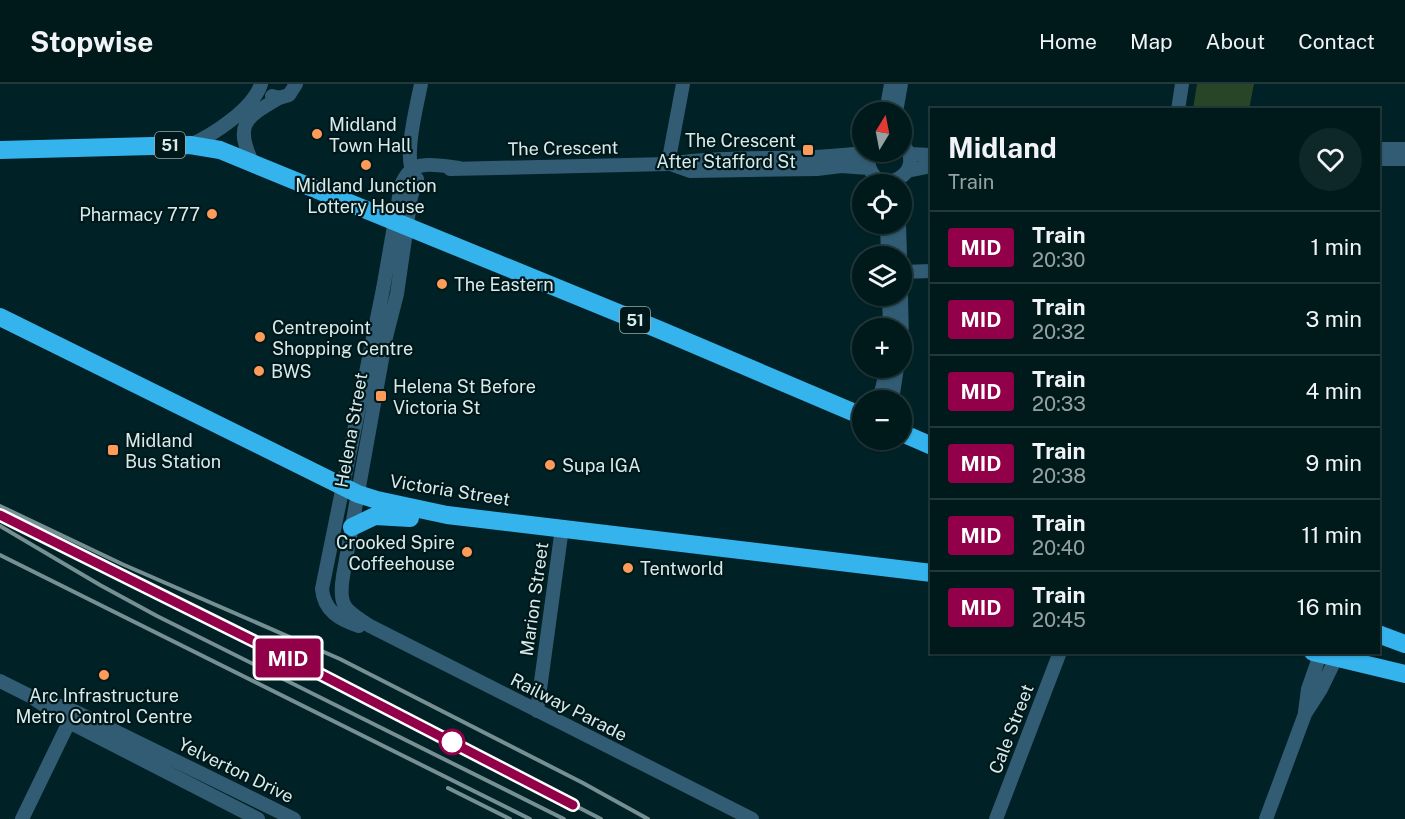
<!DOCTYPE html>
<meta charset="utf-8">
<style>
:root{--surface:#001a1c;--page:#0e2729;--text:#f1f3f6;--muted:#95a1a3;--line:#22383b}
body{margin:0;font-family:"Public Sans",sans-serif;background:var(--page);color:var(--text);height:100vh;display:flex;flex-direction:column;font-size:22px;white-space:nowrap}
*{box-sizing:border-box;margin:0}
p{font-size:20px;color:var(--muted)}
.icon{flex:none;width:33px;height:33px;fill:none;stroke:currentColor;stroke-width:2;stroke-linecap:round;stroke-linejoin:round}
.map{position:relative;flex:1;overflow:hidden}
.panel{position:absolute;left:930px;top:24px;width:450px;height:546px;display:flex;flex-direction:column;background:var(--surface);border-radius:0px;box-shadow:0 2px 4px #0004,0 0 0 2px var(--line)}
.panel>*{flex:none}
.badge{padding:0 12px;border-radius:4px;font-size:21px;line-height:39px}
.needle{width:39px;rotate:10deg}
.tools{position:absolute;left:852px;top:18px;display:grid;gap:12px}
.tools a{display:grid;place-items:center;width:60px;height:60px;border-radius:50%;background:var(--surface);box-shadow:0 2px 4px #0004,0 0 0 2px var(--line);font-size:30px}
.map>.badge{position:absolute;translate:-50% -50%;box-shadow:0 0 0 3px #fff}
.round{display:grid;place-items:center;flex:none;width:63px;height:63px;border-radius:32px;background:var(--page)}
.head{display:flex;align-items:center;justify-content:space-between;height:102px;padding:0 18px}
h1{font-size:28px;font-weight:700;line-height:45px}
ul{padding:0;list-style:none}
li{display:flex;align-items:center;gap:18px;height:72px;padding:0 18px;border-top:2px solid var(--line)}
li div{flex:1}
li b{display:block;font-size:22px}
li em{font-style:normal}
li .badge{min-width:66px;font-weight:700;text-align:center}
header{display:flex;align-items:center;gap:36px;box-sizing:border-box;height:84px;padding:0 30px;background:var(--surface);border-bottom:2px solid var(--line)}
header strong{font-size:28px}
nav{display:flex;gap:33px;margin-inline-start:auto;font-size:21px}
.map>svg:first-child{display:block}
.park{fill:#294527}
.lines{fill:none;stroke-linecap:round;stroke-linejoin:round}
.minor{stroke:#315c73;stroke-width:14}
.highway{stroke:#34b3ed;stroke-width:18}
.rail{stroke:#758f92;stroke-width:4}
.line-casing{stroke:#fff;stroke-width:14}
.line{stroke:#910048;stroke-width:9}
.poi-dot{fill:#fe9b58;stroke:#00181a;stroke-width:2}
.stop-dot{fill:#fff;stroke:#910048;stroke-width:3}
.labels{text-anchor:middle;dominant-baseline:central;stroke-width:4.5;stroke-linejoin:round;paint-order:stroke}
.shield{fill:#00181a;stroke:#97acad;stroke-width:1.5}
.shield-label{font-size:16px;font-weight:bold;fill:#d8ebec}
.poi-label{font-size:18px;fill:#d8ebec;stroke:#00181a;text-anchor:start}
.street-label{font-size:18px;fill:#d8ebec;stroke:#00181a}
</style>
<header>
<strong>Stopwise</strong>
<nav><a>Home</a><a>Map</a><a>About</a><a>Contact</a></nav>
</header>
<div class="map">
<svg width="1405" height="735" viewBox="0 0 1405 735">
<rect width="100%" height="100%" fill="#002226"/>
<path class="park" d="M1197,0h57l-5,25h-56z"/>
<g class="lines">
<path class="minor" d="M272,12l7,2 10,-3 7,-11
M1178,26l4,-26
M886,28l5,-28
M896,28l5,-28
M190,61c23,-10 63,-36 71,-61
M1378,65h27
M909,70l23,1
M1378,75h27
M868,77c6,42 63,11 34,-17
M253,80c-19,-40 -8,-46 26,-66
M668,80l15,-80
M673,81l17,6 127,-2 24,-3 28,2
M450,85l218,-5c67,-10 135,-2 202,-12
M907,87l25,-5
M414,91c-11,-17 3,-70 7,-91
M417,95l-6,18 -14,97 -11,43 -43,239c-5,31 2,34 27,50l382,193
M887,140l1,32
M899,140l1,32
M902,188l30,-1
M889,212l1,32
M901,212l1,48
M877,316l4,-7 6,-25
M892,316l5,-32
M359,542c-19,-6 -35,-15 -37,-37l61,-300 18,-103c10,-29 34,-21 58,-18
M0,597l30,15 39,26 189,97
M49,618l25,9 220,108
M537,627l25,-183
M1305,628l3,-23 13,-37
M22,735l50,-103
M996,735l64,-167
M1266,735l39,-105 16,-25 18,-37"/>
<path class="highway" d="M0,66l190,-5 30,5 440,180 202,86
M0,233l358,177 19,6 70,15 485,58
M902,349l30,13
M352,443l23,-11 35,2
M1378,550l27,10
M1313,568l92,22"/>
<path class="rail" d="M0,422l122,58 218,95 243,124 65,36
M0,442l100,59 57,31 407,203
M59,461l240,118 302,156
M0,471l530,264
M448,704l62,31"/>
</g>
<g class="lines">
<g class="line-casing">
<path id="line" d="M0,431l314,156 259,134"/>
</g>
<use href="#line" class="line"/>
</g>
<g class="poi-dot">
<circle cx="317" cy="50" r="6"/>
<rect x="802" y="60" width="12" height="12" rx="3"/>
<circle cx="366" cy="81" r="6"/>
<circle cx="212" cy="130" r="6"/>
<circle cx="442" cy="200" r="6"/>
<circle cx="260" cy="253" r="6"/>
<circle cx="259" cy="287" r="6"/>
<rect x="375" y="306" width="12" height="12" rx="3"/>
<rect x="107" y="360" width="12" height="12" rx="3"/>
<circle cx="550" cy="381" r="6"/>
<circle cx="467" cy="468" r="6"/>
<circle cx="628" cy="484" r="6"/>
<circle cx="104" cy="591" r="6"/>
</g>
<circle class="stop-dot" cx="452" cy="658" r="12"/>
<g class="labels">
<g class="shield">
<rect x="155" y="48" width="30" height="26" rx="4.5"/>
<rect x="620" y="223" width="30" height="26" rx="4.5"/>
</g>
<g class="shield-label">
<text x="170" y="61">51</text>
<text x="635" y="236">51</text>
</g>
<g class="poi-label">
<text x="329" y="40">Midland<tspan x="329" dy="21">Town Hall</tspan></text>
<text x="796" y="56" text-anchor="end">The Crescent<tspan x="796" dy="21">After Stafford St</tspan></text>
<text x="366" y="101" text-anchor="middle">Midland Junction<tspan x="366" dy="21">Lottery House</tspan></text>
<text x="200" y="130" text-anchor="end">Pharmacy 777</text>
<text x="454" y="200">The Eastern</text>
<text x="272" y="243">Centrepoint<tspan x="272" dy="21">Shopping Centre</tspan></text>
<text x="271" y="287">BWS</text>
<text x="393" y="302">Helena St Before<tspan x="393" dy="21">Victoria St</tspan></text>
<text x="125" y="356">Midland<tspan x="125" dy="21">Bus Station</tspan></text>
<text x="562" y="381">Supa IGA</text>
<text x="455" y="458" text-anchor="end">Crooked Spire<tspan x="455" dy="21">Coffeehouse</tspan></text>
<text x="640" y="484">Tentworld</text>
<text x="104" y="611" text-anchor="middle">Arc Infrastructure<tspan x="104" dy="21">Metro Control Centre</tspan></text>
</g>
<g class="street-label">
<text transform="translate(563 64) rotate(-1)">The Crescent</text>
<text transform="translate(351 346) rotate(-80)">Helena Street</text>
<text transform="translate(450 406) rotate(9)">Victoria Street</text>
<text transform="translate(534 515) rotate(-82)">Marion Street</text>
<text transform="translate(569 623) rotate(27)">Railway Parade</text>
<text transform="translate(1011 645) rotate(-69)">Cale Street</text>
<text transform="translate(236 686) rotate(26)">Yelverton Drive</text>
</g>
</g>
</svg>
<div class="tools">
<a><svg class="needle" viewBox="-14 -14 28 28"><path d="M0-13l5 13h-10z" fill="#e53935"/><path d="M0 13l5-13h-10z" fill="#95a1a3"/></svg></a>
<a><svg class="icon" aria-label="locate" viewBox="0 0 24 24"><circle cx="12" cy="12" r="6"/><path d="M12 2v4M12 18v4M2 12h4M18 12h4"/></svg></a>
<a><svg class="icon" aria-label="layers" viewBox="0 0 24 24"><path d="M12 4l9 5-9 5-9-5zM3 14l9 5 9-5"/></svg></a>
<a>+</a>
<a>−</a>
</div>
<b class="badge" style="left:288px;top:574px;background:#910048;color:#fff">MID</b>
<section class="panel">
<div class="head"><div><h1>Midland</h1><p>Train</p></div><a class="round"><svg class="icon" aria-label="heart" viewBox="0 0 24 24"><path d="M12 20l-8-8c-3-5 5-10 8-4 3-6 11-1 8 4z"/></svg></a></div>
<ul>
<li><span class="badge" style="background:#910048;color:#fff">MID</span><div><b>Train</b><p>20:30</p></div><em>1 min</em></li>
<li><span class="badge" style="background:#910048;color:#fff">MID</span><div><b>Train</b><p>20:32</p></div><em>3 min</em></li>
<li><span class="badge" style="background:#910048;color:#fff">MID</span><div><b>Train</b><p>20:33</p></div><em>4 min</em></li>
<li><span class="badge" style="background:#910048;color:#fff">MID</span><div><b>Train</b><p>20:38</p></div><em>9 min</em></li>
<li><span class="badge" style="background:#910048;color:#fff">MID</span><div><b>Train</b><p>20:40</p></div><em>11 min</em></li>
<li><span class="badge" style="background:#910048;color:#fff">MID</span><div><b>Train</b><p>20:45</p></div><em>16 min</em></li>
</ul>
</section>
</div>
